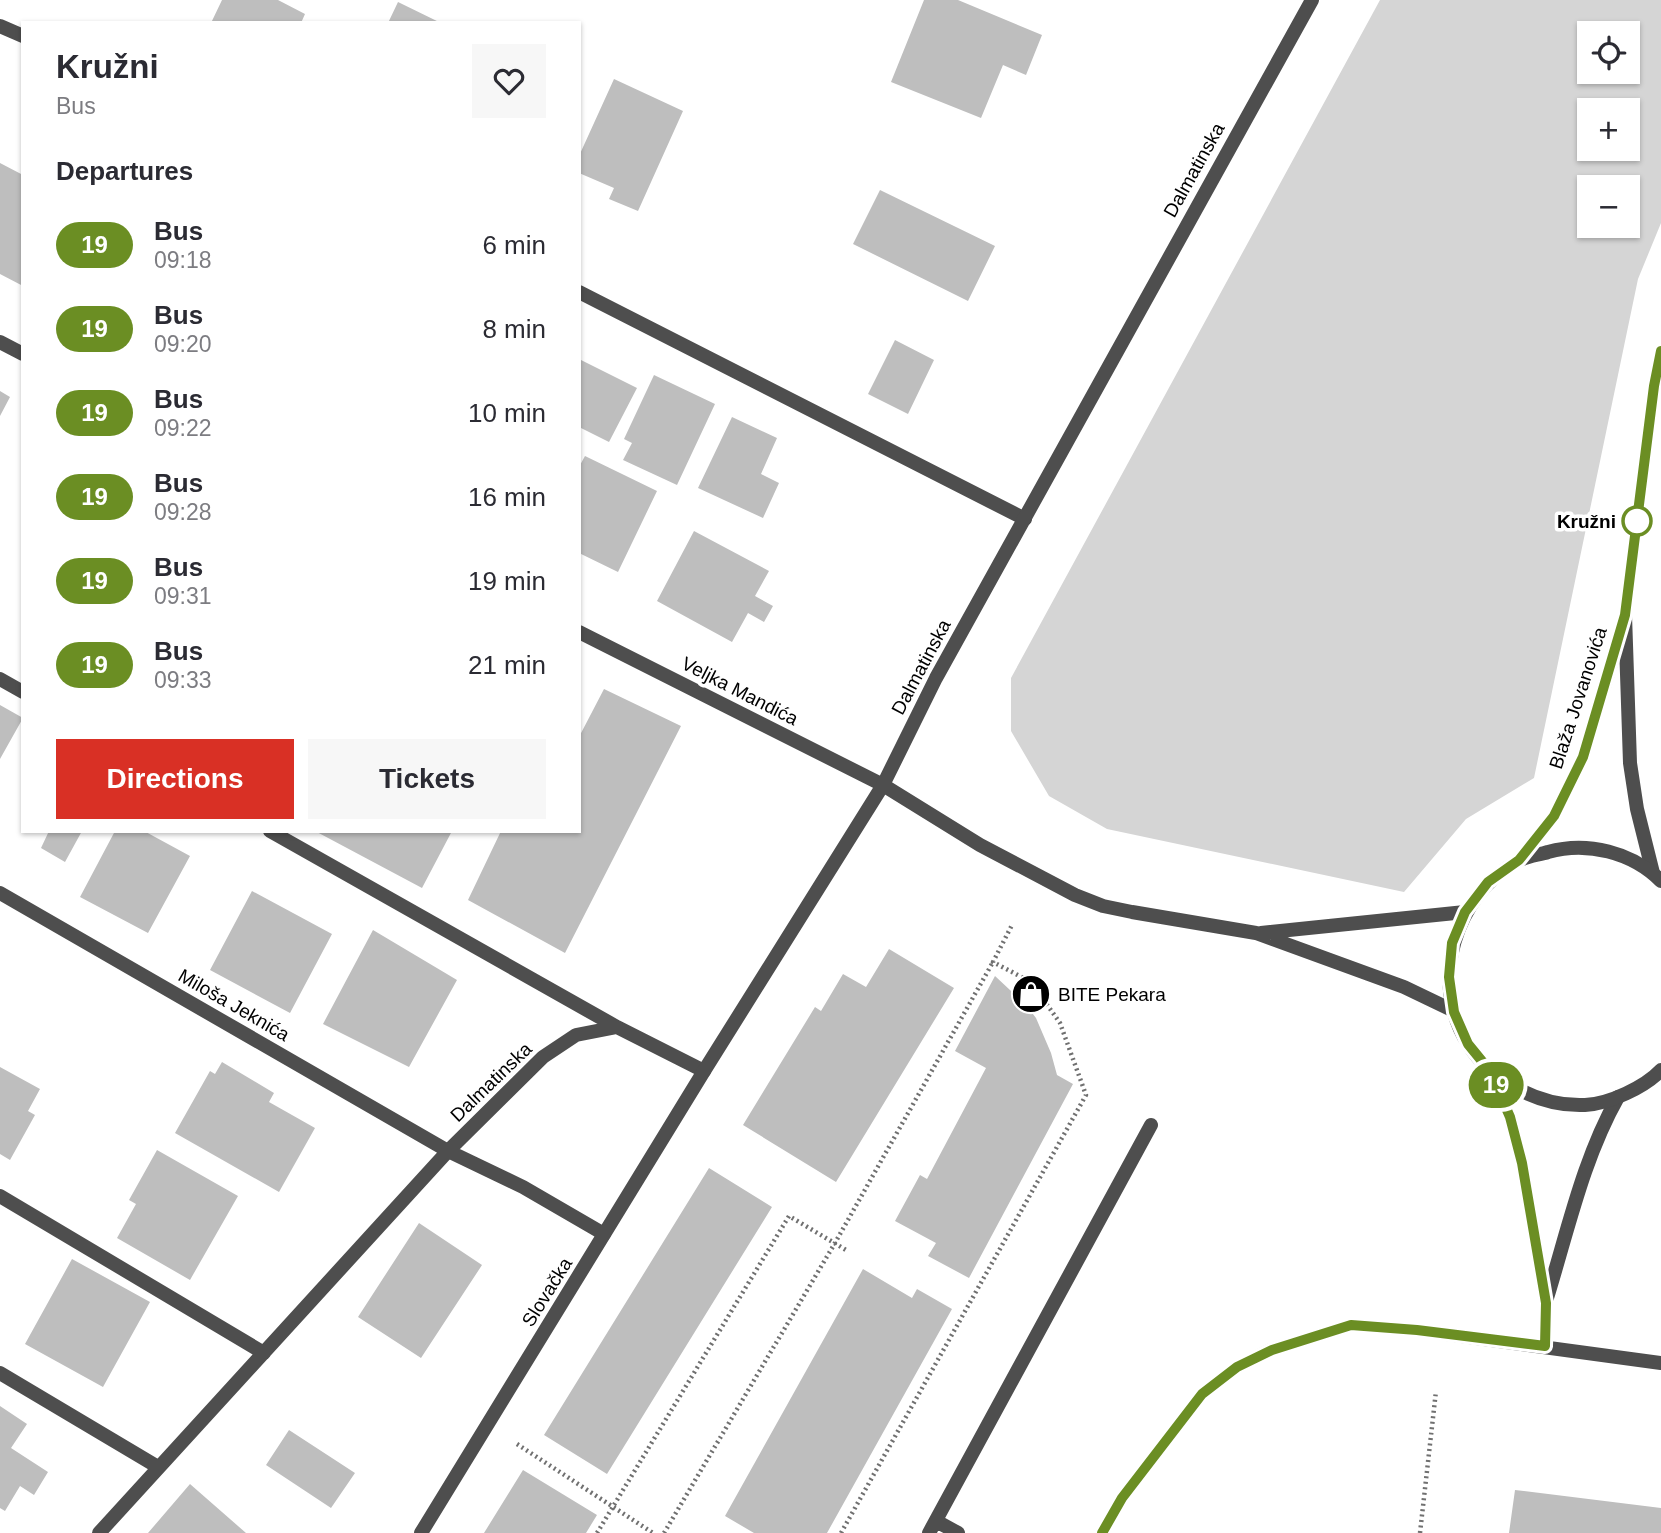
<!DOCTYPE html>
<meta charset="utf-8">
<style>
:root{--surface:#fff;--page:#f7f7f7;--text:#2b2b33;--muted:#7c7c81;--accent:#d93025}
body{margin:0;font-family:Arial,sans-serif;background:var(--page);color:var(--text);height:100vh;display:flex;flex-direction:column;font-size:26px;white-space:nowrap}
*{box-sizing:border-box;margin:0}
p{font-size:23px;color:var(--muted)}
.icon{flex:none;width:38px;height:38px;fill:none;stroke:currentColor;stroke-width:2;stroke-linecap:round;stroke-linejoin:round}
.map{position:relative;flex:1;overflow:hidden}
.drawer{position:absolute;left:21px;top:21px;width:560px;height:812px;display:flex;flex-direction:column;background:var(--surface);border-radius:0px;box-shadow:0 2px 5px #0004}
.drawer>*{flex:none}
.badge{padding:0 14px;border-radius:23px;font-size:24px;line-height:46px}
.buttons{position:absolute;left:1577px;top:21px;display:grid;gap:14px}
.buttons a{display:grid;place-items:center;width:63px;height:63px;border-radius:0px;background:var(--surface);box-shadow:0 2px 5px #0004;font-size:35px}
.map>.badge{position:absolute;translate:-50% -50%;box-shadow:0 0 0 4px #fff}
h2{padding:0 35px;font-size:26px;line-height:63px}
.round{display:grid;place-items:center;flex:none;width:74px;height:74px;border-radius:0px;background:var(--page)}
.headline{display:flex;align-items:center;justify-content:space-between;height:119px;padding:0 35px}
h1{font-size:33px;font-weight:700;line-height:52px}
.button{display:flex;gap:14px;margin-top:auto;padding:14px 35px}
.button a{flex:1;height:80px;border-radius:0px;background:var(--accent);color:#fff;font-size:28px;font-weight:700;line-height:80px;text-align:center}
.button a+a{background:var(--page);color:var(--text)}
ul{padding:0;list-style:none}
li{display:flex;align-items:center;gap:21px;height:84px;padding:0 35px}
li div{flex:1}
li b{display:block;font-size:26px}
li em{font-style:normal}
li .badge{min-width:77px;font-weight:700;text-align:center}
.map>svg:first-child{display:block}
.green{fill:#d5d5d5;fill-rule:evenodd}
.building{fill:#bebebe}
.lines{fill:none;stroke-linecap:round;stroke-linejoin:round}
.path{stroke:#707070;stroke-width:4.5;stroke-dasharray:2 3.5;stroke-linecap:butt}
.service{stroke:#4e4e4e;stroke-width:14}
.minor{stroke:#4e4e4e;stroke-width:14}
.tertiary{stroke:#4e4e4e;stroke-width:14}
.line-casing{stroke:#fff;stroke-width:16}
.line{stroke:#6b8e23;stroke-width:10}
.stop-dot{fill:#fff;stroke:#6b8e23;stroke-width:3.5}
.labels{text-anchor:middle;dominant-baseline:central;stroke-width:7;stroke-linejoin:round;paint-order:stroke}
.street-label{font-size:19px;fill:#000;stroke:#fff}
.stop-label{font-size:19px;font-weight:bold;fill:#000;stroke:#fff;text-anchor:end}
.poi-label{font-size:19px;fill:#000;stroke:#fff;text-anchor:start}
</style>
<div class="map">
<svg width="1661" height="1533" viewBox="0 0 1661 1533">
<rect width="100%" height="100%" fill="#fff"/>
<path class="green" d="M1380,0h281v223l-23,56 -104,499 -68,41 -62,73 -297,-63 -58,-33 -38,-65v-53zM1589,33h39v39h-39zM1589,110h39v39h-39zM1589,187h39v39h-39z"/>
<path class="building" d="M222,0h56l27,14 -4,9h-90z
M924,0h34l84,35 -16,40 -23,-10 -22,53 -90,-36z
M398,2l43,21h-53z
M614,79l69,32 -45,100 -29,-12 5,-11 -35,-15v-17z
M0,163l23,12v111l-23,-12z
M880,190l115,56 -27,55 -115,-57z
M895,340l39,20 -26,54 -40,-20z
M579,359l58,29 -28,54 -30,-15z
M654,375l61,29 -38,81 -54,-25 9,-17 -8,-4z
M0,391l10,6 -10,19z
M732,417l45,21 -16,36 18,9 -16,35 -65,-30z
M585,456l72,35 -39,81 -39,-19v-86z
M694,531l75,40 -14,25 18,10 -9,16 -16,-9 -16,29 -75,-41z
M604,689l77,37 -116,227 -97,-53 33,-69h78v-94z
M0,705l23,13 -23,41z
M49,831h33l-17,31 -24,-14z
M115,831h29l46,25 -42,77 -68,-36z
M315,831h137l-30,57z
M252,891l80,43 -42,79 -80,-43z
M373,930l84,50 -48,87 -86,-43z
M889,949l65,39 -118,194 -93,-57 72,-118 6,4 22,-37 23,13z
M995,976l31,29 10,13 15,35 6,22 16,9 -104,194 -41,-22 8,-13 -41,-22 25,-46 7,4 59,-111 -31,-17z
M222,1062l52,31 -5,9 46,26 -36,64 -104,-59 35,-62 5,3z
M0,1067l40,22 -12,22 7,4 -25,45 -10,-6z
M157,1150l81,46 -48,84 -73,-42 19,-34 -7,-4z
M709,1168l63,39 -165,267 -63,-39z
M419,1223l63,42 -61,93 -63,-41z
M72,1259l78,43 -47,85 -78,-43z
M863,1269l49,29 5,-9 35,20 -125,224h-73l-29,-17z
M0,1406l27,18 -16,24 37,24 -14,23 -14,-9 -15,25 -5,-3z
M289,1430l66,43 -24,35 -65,-43z
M523,1470l74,45 -11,18h-102z
M190,1484l56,49h-98z
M1515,1490l146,18v25h-152z"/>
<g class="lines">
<path class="path" d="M517,1444l136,89
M597,1533l192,-317 57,34
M664,1533l171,-290 158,-281
M841,1533l245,-438 -26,-72 -29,-41 -38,-20 19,-37
M1420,1533l16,-142"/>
<path class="service" d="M936,1521l22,12
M929,1533l222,-408"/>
<path class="minor" d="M0,26l23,10
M579,292l446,227
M0,342l23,12
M579,632l304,153
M0,679l23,13
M270,831l347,196
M1519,860l35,-44 29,-59 39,-130
M1653,873l-16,-64 -7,-46 -5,-148 29,-229 7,-35
M0,893l448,258 75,36 81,47
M1490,1071l20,46 12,46 24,140 -1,43
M0,1196l264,157
M1547,1298c21,-68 36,-139 71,-201
M0,1373l158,94
M99,1533l349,-382 95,-94 33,-22 41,-8 87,44
M1102,1533l20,-35 80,-104 35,-27 34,-17 42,-13 38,-12 66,5 244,33"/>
<path class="tertiary" d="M883,785l97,60 95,50 28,11 29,6 124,21 148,54 50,24
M1661,881c-29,-29 -74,-40 -113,-29 -9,3 -21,4 -30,9 -64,35 -89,121 -50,183 24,38 73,63 117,61 24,-1 60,-18 76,-35
M1261,933l204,-21
M421,1533l283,-462 179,-286 53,-107 376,-678"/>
</g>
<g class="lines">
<g class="line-casing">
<path id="line" d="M1102,1533l20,-35 80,-104 35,-27 35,-17 79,-25 66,5 128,16 1,-43 -24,-140 -12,-46 -20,-46 -22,-27 -14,-32 -5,-35 3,-34 13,-31 23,-30 31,-22 35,-44 29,-59 42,-142 29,-229 7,-35"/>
</g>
<use href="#line" class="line"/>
</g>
<defs>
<g id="shop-disc" transform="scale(2.0125)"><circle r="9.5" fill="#000" stroke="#fff"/><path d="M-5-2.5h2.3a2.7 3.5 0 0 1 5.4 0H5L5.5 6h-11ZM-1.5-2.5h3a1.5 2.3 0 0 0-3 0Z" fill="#fff"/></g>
</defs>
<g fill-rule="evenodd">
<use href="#shop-disc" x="1031" y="994"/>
</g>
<circle class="stop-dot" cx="1637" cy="521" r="14"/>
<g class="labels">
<g class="street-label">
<text transform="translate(1194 170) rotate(-61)">Dalmatinska</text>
<text transform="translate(921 667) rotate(-62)">Dalmatinska</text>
<text transform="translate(740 691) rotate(27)">Veljka Mandića</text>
<text transform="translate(1578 698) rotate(-72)">Blaža Jovanovića</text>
<text transform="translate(234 1005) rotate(30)">Miloša Jeknića</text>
<text transform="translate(491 1082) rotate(-44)">Dalmatinska</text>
<text transform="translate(547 1292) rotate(-58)">Slovačka</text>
</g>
<g class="stop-label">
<text x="1616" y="521">Kružni</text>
</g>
<g class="poi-label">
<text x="1058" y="994">BITE Pekara</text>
</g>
</g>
</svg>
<div class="buttons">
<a><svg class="icon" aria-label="locate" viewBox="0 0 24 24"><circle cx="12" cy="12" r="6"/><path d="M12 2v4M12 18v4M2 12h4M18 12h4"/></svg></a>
<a>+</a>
<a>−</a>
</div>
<b class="badge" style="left:1496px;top:1085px;background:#6b8e23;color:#fff">19</b>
<section class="drawer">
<div class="headline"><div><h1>Kružni</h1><p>Bus</p></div><a class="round"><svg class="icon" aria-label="heart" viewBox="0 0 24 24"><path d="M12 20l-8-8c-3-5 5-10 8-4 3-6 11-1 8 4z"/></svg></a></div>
<h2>Departures</h2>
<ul>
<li><span class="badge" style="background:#6b8e23;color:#fff">19</span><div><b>Bus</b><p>09:18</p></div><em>6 min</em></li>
<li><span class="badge" style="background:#6b8e23;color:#fff">19</span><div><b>Bus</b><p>09:20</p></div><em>8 min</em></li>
<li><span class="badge" style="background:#6b8e23;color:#fff">19</span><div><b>Bus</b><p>09:22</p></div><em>10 min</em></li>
<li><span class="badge" style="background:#6b8e23;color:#fff">19</span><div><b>Bus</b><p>09:28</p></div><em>16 min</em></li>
<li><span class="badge" style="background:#6b8e23;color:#fff">19</span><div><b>Bus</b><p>09:31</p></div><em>19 min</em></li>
<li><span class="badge" style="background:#6b8e23;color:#fff">19</span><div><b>Bus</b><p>09:33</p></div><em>21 min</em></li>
</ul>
<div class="button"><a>Directions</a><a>Tickets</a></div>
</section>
</div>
